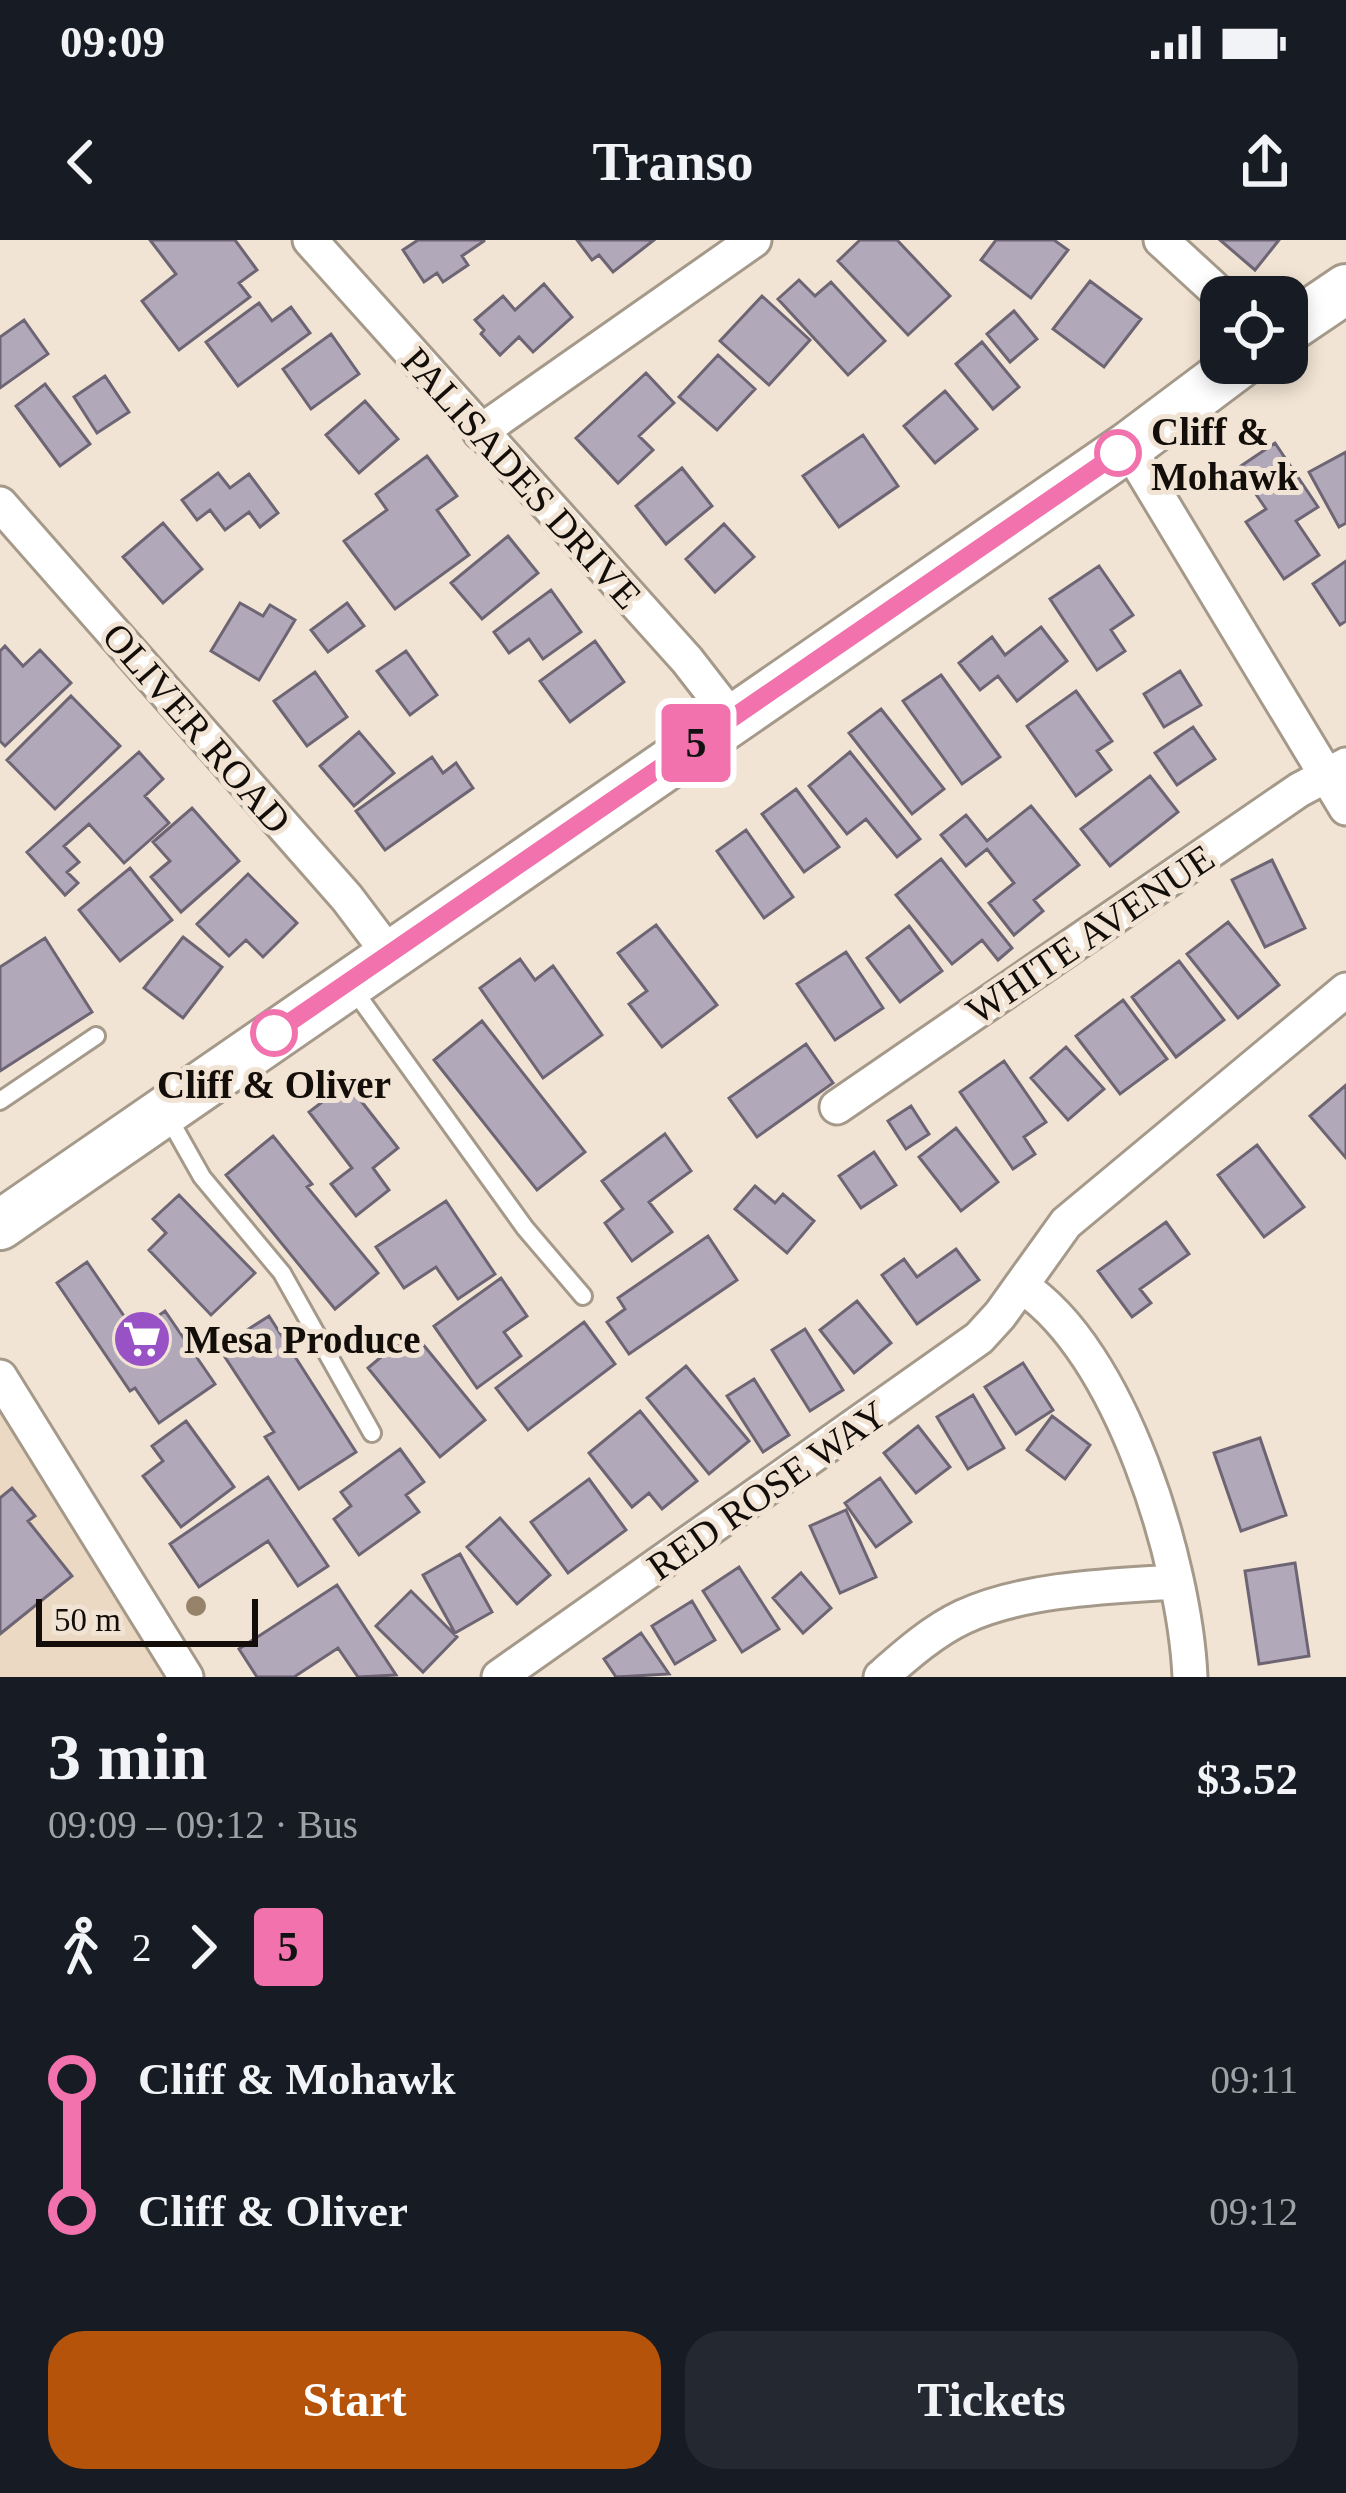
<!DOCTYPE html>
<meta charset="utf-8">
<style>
:root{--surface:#171b24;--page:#242831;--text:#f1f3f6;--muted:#9ea1a6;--accent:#b45309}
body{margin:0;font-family:"Times New Roman",serif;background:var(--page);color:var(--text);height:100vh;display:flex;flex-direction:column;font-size:45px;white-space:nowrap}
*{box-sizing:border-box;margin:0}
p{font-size:39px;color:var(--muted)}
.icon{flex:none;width:66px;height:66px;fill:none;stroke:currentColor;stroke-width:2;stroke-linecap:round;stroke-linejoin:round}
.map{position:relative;height:1437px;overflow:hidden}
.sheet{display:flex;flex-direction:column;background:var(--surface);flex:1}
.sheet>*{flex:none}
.badge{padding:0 24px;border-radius:9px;font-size:42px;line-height:78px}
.tools{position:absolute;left:1200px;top:36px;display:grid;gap:24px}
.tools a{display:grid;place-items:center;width:108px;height:108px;border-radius:24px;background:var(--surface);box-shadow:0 6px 18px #0003;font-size:60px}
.scale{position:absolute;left:36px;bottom:30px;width:222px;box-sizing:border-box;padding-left:12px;border:6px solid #130e09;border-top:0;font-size:33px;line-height:42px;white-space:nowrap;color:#130e09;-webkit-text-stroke:9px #f1e4d4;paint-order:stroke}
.map>.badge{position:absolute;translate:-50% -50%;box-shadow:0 0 0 6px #fff}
.legs{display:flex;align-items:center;gap:18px;height:132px;padding:0 48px;font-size:39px}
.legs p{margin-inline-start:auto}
.overview{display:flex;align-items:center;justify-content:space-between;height:204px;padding:0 48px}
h1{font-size:66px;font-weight:600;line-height:90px}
.primary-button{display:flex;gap:24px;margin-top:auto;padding:24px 48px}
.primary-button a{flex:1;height:138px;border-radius:36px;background:var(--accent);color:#fff;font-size:48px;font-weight:600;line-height:138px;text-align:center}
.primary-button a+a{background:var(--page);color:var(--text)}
ul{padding:0 48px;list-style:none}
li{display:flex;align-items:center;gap:42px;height:132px;font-size:45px}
li i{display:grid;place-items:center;width:18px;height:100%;margin:0 15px;background:currentColor}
li i::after{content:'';width:30px;height:30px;margin:-15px;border:9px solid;border-radius:50%;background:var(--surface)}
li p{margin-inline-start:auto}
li:first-child i{background:linear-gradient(#0000 50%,currentColor 0)}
li:last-child i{background:linear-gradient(currentColor 50%,#0000 0)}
.status{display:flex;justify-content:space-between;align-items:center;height:84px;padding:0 60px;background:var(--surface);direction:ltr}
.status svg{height:33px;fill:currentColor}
header{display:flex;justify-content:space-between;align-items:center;height:156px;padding:0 48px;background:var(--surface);font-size:54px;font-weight:600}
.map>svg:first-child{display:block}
.built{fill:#ebd9c3}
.building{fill:#b1a8b9;stroke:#6d6574;stroke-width:3}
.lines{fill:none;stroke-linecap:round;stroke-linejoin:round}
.lane-casing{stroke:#a5998a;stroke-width:22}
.street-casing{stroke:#a5998a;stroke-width:39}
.secondary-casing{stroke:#a5998a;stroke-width:54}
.lane{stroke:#fff;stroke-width:16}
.street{stroke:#fff;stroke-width:33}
.secondary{stroke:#fff;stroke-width:48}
.tree{fill:#96836a}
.line-1-casing{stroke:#fff;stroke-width:27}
.line-1{stroke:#f172ac;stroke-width:18}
.stop-1-dot{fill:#fff;stroke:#f172ac;stroke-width:6}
.labels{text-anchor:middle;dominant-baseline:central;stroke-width:10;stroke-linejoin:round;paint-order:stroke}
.stop-label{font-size:39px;font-weight:bold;fill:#130e09;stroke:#f1e4d4;text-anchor:start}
.street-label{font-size:39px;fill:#130e09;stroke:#f1e4d4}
.poi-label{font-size:39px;font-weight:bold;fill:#130e09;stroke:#f1e4d4;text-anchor:start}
</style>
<div class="status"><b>09:09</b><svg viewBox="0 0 49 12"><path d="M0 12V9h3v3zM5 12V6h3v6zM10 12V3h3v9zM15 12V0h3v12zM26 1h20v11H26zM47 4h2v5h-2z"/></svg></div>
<header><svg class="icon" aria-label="back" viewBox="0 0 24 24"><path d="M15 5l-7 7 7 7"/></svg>Transo<svg class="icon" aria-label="share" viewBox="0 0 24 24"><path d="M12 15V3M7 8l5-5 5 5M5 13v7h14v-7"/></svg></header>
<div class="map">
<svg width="1346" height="1437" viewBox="0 0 1346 1437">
<rect width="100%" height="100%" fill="#f1e4d4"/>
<path class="built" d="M0,1165l178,260 -16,12h-162z"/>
<path class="building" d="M150,0h85l22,30 -18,13 11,14 -71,53 -37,-49 34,-27z
M418,0h66v1l-22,15 6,9 -25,17 -6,-9 -13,9 -21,-32z
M577,0h77l-41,32 -14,-17 -7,5z
M860,0h37l53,56 -42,39 -70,-74z
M996,0h58l14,10 -37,48 -50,-38z
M1220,0h59l-24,30z
M799,40l16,16 16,-14 54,59 -37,34 -70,-76z
M1090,41l51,38 -37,48 -51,-38z
M544,44l28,33 -39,35 -14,-15 -19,18 -19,-21 3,-4 -9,-10 28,-24 12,14z
M762,56l48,44 -41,45 -49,-44z
M259,63l13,18 19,-14 19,26 -72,53 -32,-44z
M1014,71l23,28 -27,23 -23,-28z
M24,80l24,34 -48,34v-51z
M331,94l28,40 -48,35 -28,-40z
M982,102l37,45 -26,22 -37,-45z
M718,115l37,34 -38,41 -38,-33z
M646,133l28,30 -35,33 14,14 -35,33 -42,-45z
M105,136l24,36 -32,21 -23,-36z
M45,144l45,60 -30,22 -44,-60z
M945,151l32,38 -42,34 -31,-37z
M365,161l33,38 -39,34 -33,-38z
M863,195l35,51 -59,41 -36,-51z
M1275,203l43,64 -22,14 23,34 -35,24 -38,-57 20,-13 -28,-41z
M1346,212v71l-7,4 -30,-55z
M427,216l30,40 -20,14 32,45 -74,54 -51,-68 43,-31 -11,-16z
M682,228l30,38 -46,38 -30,-38z
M218,233l12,15 19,-14 29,39 -18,14 -11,-15 -24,18 -15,-20 -13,10 -15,-20z
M163,283l39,46 -39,34 -40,-46z
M724,284l30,33 -39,35 -29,-33z
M508,296l30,37 -56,46 -31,-36z
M1346,321v60l-6,4 -27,-41z
M1099,326l34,49 -22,15 14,21 -28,19 -47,-71z
M551,350l30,42 -38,27 -14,-20 -20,14 -15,-21z
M240,363l23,13 7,-11 25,15 -36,60 -48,-29z
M347,363l17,23 -36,26 -17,-22z
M1041,387l26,34 -50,40 -19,-25 -18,14 -21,-27 33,-26 13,18z
M595,401l29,41 -54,40 -30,-41z
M5,406l18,20 17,-16 31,33 -66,63 -5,-5v-90z
M406,411l31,44 -27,20 -33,-44z
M1180,431l21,34 -37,22 -20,-33z
M315,432l32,45 -40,29 -33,-45z
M941,435l59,82 -38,27 -59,-83z
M1076,451l36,50 -15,10 14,19 -35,26 -49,-70z
M71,456l49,50 -65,63 -48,-49z
M881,469l63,80 -32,25 -63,-81z
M1193,487l22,32 -38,26 -22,-32z
M359,492l35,41 -40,33 -34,-40z
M139,512l24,27 -18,17 24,27 -45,40 -35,-39 -25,22 15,16 -12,10 11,11 -13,12 -38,-43z
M850,512l70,87 -23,18 -31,-38 -19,15 -38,-48z
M432,517l11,16 13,-10 17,25 -88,62 -29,-39z
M1150,536l28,36 -68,54 -29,-37z
M796,549l43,58 -35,25 -42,-58z
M1031,566l48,59 -45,35 9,11 -29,24 -25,-32 25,-20 -27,-34 -21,17 -25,-31 25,-20 21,26z
M192,568l47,53 -58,51 -30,-35 19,-16 -17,-19z
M746,590l47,67 -29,21 -47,-67z
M941,619l71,89 -14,12 -16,-20 -30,24 -56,-69z
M1272,620l33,68 -40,19 -33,-67z
M130,628l42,52 -52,41 -41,-51z
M248,634l49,49 -34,34 -17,-17 -17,16 -32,-32z
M1228,682l51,63 -41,33 -51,-64z
M656,685l61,80 -55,42 -33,-43 18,-13 -29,-38z
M909,686l33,45 -42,31 -33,-44z
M183,697l39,30 -39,51 -39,-30z
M45,698l47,74 -92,59v-104z
M846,712l37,56 -48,32 -38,-56z
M520,719l15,21 18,-14 49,69 -59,43 -63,-90z
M1179,721l45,59 -48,37 -44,-60z
M1123,760l44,59 -47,35 -44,-58z
M482,781l103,131 -48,38 -103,-130z
M806,804l27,39 -76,54 -28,-39z
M1066,807l38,42 -36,31 -37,-42z
M1004,821l42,61 -22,15 11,17 -22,15 -53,-77z
M347,843l51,65 -25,20 16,22 -33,26 -25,-32 21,-16 -43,-56z
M1346,845v73l-36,-42z
M911,866l18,28 -23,15 -18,-28z
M956,888l42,54 -37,29 -42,-54z
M665,894l26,37 -42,31 23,30 -40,29 -27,-38 18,-14 -21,-28z
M273,896l39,48 -5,3 71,86 -43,36 -109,-134z
M1257,905l47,62 -40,30 -46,-62z
M874,912l22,33 -35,23 -22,-32z
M755,946l20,17 8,-9 31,27 -27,32 -52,-44z
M179,955l76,78 -44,42 -62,-65 17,-17 -13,-14z
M446,961l49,73 -37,25 -22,-32 -32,21 -28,-41z
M1166,982l23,32 -49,35 11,14 -19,14 -34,-46z
M708,996l29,44 -108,74 -22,-32 18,-13 -7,-11z
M956,1009l23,31 -62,44 -35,-49 22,-16 13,18z
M87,1022l48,70 30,-21 50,73 -56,39 -24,-35 -5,3 -73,-108z
M501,1038l26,38 -23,16 17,24 -44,32 -43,-62z
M857,1061l34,42 -37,30 -34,-43z
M269,1076l87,136 -57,37 -34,-52 9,-5 -55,-84z
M584,1082l31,42 -87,66 -32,-42z
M805,1089l38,61 -33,21 -38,-61z
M412,1091l73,89 -45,37 -72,-89z
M1023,1123l30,47 -37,24 -31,-47z
M686,1126l63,75 -40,33 -62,-76z
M754,1139l35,56 -26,17 -36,-56z
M973,1155l31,53 -36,21 -31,-52z
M640,1171l57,70 -35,28 -13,-16 -17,14 -43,-54z
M1052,1176l38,29 -25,34 -38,-29z
M186,1181l48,66 -53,40 -38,-51 20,-15 -11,-15z
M918,1186l32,41 -34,26 -32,-40z
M1260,1198l26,77 -45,16 -27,-78z
M400,1209l24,33 -18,13 13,17 -60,43 -25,-36 17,-13 -10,-14z
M268,1237l60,89 -30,20 -30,-45 -69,46 -29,-43z
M880,1238l31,44 -35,25 -31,-44z
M589,1239l37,51 -58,43 -37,-51z
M12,1248l23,28 -7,5 44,55 -72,58v-136z
M846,1270l30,67 -36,16 -30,-67z
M500,1278l50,57 -33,29 -50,-57z
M460,1314l32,58 -37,21 -32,-58z
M1295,1323l14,93 -50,8 -14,-93z
M739,1327l40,62 -37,23 -39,-61z
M801,1333l30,35 -28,25 -30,-35z
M337,1345l59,90 -38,2 -20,-29 -44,29h-37l-18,-28z
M411,1351l46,46 -34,35 -47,-46z
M692,1361l23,39 -40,24 -23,-38z
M641,1393l28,41 -53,3 -12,-18z"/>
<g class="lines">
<g class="lane-casing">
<path id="lane" d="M353,749l172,239 58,68
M0,861l96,-65
M167,875l35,62 80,96 90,160"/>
</g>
<g class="street-casing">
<path id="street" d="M310,0l377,420 45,58
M1161,0l62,57
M480,192l274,-192
M1128,207l218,361
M0,264l347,394 43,57
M837,867l462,-317 47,-25
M1021,1046c100,64 164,277 169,391
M0,1137l186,300
M499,1437l480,-339 21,-23 66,-92 280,-233
M881,1437c25,-22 52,-46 82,-60 59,-28 147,-31 212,-35"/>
</g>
<g class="secondary-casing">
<path id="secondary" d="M1287,89l59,-40
M0,985l1128,-778 112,-84"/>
</g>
<use href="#lane" class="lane"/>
<use href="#street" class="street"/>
<use href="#secondary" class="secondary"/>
</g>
<circle class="tree" cx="196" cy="1366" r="10"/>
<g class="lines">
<g class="line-1-casing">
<path id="line-1" d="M274,793l844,-580"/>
</g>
<use href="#line-1" class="line-1"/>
</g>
<defs>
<g id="supermarket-disc" transform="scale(3)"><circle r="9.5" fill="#9952c6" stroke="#f1e4d4"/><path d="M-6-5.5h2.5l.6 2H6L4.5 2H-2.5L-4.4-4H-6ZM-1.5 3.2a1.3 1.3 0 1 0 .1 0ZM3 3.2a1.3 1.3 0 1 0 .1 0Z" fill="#fff"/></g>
</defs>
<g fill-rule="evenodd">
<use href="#supermarket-disc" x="142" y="1099"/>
</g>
<g class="stop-1-dot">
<circle cx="1118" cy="213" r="21"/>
<circle cx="274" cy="793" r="21"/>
</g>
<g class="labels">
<g class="stop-label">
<text x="1151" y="191">Cliff &amp;<tspan x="1151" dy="45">Mohawk</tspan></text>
<text x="274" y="844" text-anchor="middle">Cliff &amp; Oliver</text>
</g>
<g class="street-label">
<text transform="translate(522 238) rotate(48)">PALISADES DRIVE</text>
<text transform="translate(197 488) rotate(49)">OLIVER ROAD</text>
<text transform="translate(1090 694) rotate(-34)">WHITE AVENUE</text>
<text transform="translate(767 1250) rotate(-35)">RED ROSE WAY</text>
</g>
<g class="poi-label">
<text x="184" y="1099">Mesa Produce</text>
</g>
</g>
</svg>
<div class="tools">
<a><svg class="icon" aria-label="locate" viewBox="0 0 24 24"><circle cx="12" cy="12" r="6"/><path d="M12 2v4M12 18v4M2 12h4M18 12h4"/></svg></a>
</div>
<div class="scale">50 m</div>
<b class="badge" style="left:696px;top:503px;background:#f172ac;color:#111">5</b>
</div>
<section class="sheet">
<div class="overview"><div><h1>3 min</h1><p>09:09 – 09:12 · Bus</p></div><b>$3.52</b></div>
<div class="legs"><svg class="icon" aria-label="walk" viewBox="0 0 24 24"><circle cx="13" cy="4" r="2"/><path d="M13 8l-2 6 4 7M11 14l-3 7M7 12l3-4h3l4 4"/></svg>2<svg class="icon" aria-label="forward" viewBox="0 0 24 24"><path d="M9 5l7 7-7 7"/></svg><b class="badge" style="background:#f172ac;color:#111">5</b></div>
<ul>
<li><i style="color:#f172ac"></i><b>Cliff &amp; Mohawk</b><p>09:11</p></li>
<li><i style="color:#f172ac"></i><b>Cliff &amp; Oliver</b><p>09:12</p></li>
</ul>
<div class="primary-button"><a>Start</a><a>Tickets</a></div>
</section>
